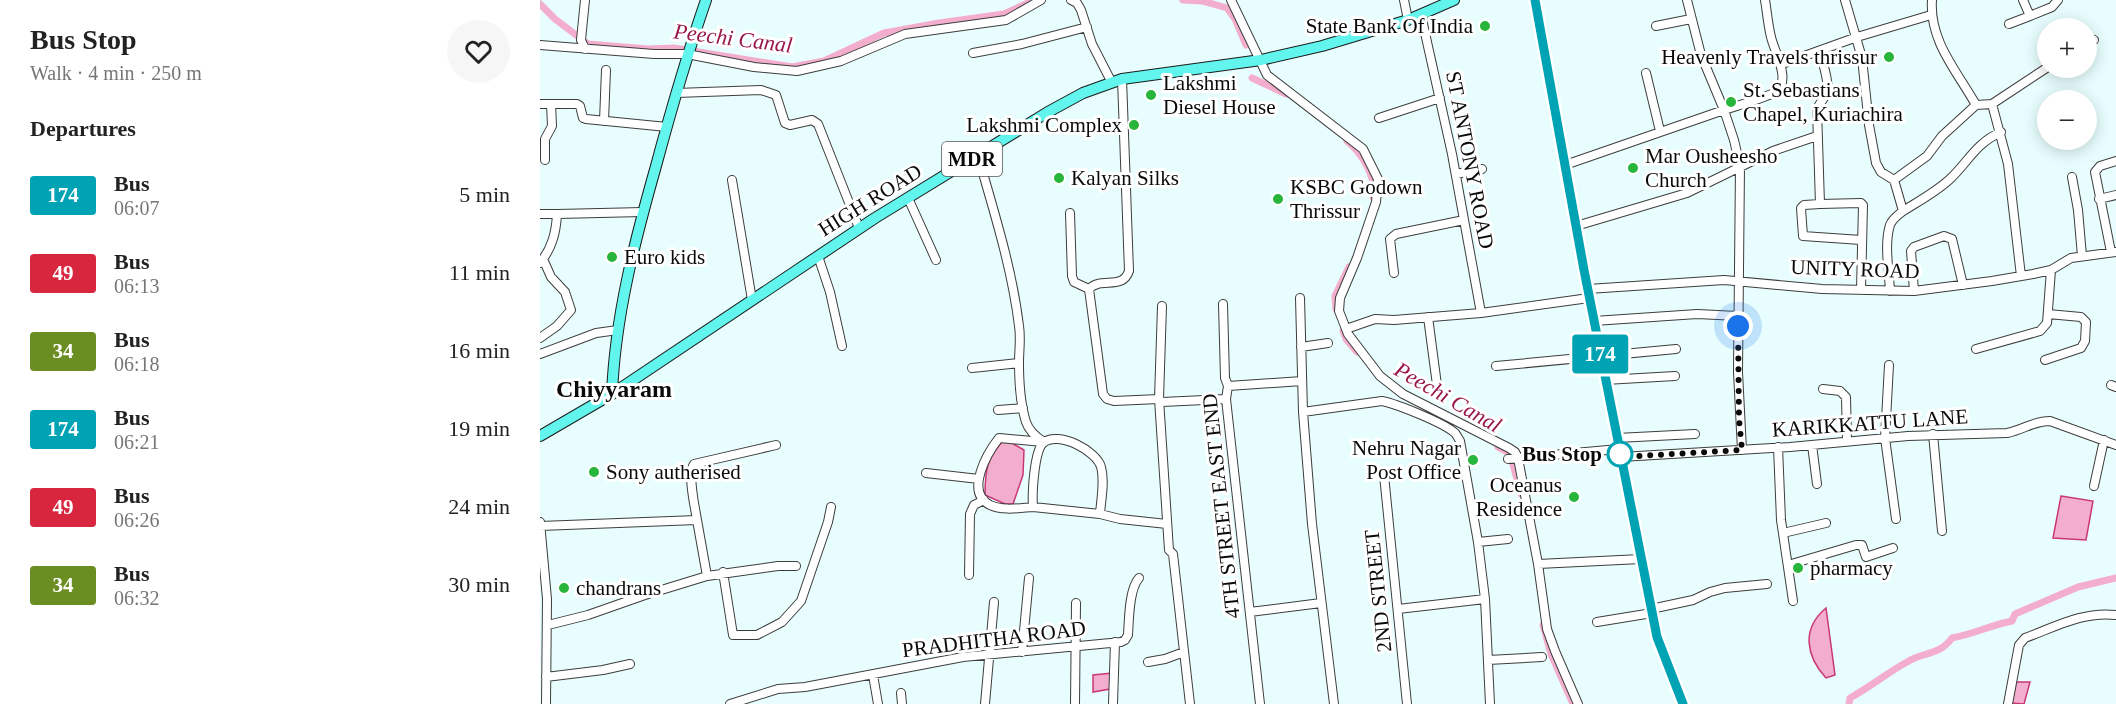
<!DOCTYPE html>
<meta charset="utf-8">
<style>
:root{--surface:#fff;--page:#f6f6f6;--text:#222;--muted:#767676}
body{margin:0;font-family:Georgia,serif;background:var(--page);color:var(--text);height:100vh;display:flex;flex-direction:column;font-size:22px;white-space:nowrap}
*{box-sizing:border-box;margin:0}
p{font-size:20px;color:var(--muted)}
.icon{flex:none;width:33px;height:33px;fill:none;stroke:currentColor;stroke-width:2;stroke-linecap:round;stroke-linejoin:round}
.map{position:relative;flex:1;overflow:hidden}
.sheet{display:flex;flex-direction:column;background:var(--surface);width:540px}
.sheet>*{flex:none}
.badge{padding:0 12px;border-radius:4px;font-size:21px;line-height:39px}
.tools{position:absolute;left:1497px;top:18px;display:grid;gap:12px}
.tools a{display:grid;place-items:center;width:60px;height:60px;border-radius:50%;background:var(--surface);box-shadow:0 3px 15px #0003;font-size:30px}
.you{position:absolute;width:30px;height:30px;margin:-15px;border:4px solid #fff;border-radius:50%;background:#1a73e8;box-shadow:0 0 0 9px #1a73e833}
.map>.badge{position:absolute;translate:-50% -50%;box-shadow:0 0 0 3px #fff}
h2{padding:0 30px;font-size:22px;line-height:54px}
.round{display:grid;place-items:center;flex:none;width:63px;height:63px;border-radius:32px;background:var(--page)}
.headline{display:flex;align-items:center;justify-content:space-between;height:102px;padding:0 30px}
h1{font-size:28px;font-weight:800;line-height:45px}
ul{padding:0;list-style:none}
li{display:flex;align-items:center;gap:18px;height:78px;padding:0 30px}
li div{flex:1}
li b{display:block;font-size:22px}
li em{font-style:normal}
li .badge{min-width:66px;font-weight:700;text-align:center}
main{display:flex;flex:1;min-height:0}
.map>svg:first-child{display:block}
.water{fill:#f4aecd;stroke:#c93774;stroke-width:1.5}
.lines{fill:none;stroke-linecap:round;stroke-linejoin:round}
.canal{stroke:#f4aecd;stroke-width:7}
.minor-casing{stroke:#3d3d3d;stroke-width:10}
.major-casing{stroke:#1b1b1b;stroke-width:12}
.minor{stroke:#fff;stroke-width:8}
.major{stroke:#61f5ed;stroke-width:10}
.line-casing{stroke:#fff;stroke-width:14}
.line{stroke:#00a3b4;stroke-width:9}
.walk{stroke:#0a0a0a;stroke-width:6;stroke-dasharray:0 10.8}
.poi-dot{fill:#27b53b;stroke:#fff;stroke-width:2}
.stop-dot{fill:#fff;stroke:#00a3b4;stroke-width:3}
.labels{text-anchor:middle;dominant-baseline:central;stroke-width:6;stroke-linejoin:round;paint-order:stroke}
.shield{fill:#fff;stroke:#545454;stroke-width:1.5}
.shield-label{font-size:20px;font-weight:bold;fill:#0a0a0a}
.poi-label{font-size:21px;fill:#0a0a0a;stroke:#fff;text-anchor:start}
.street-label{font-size:21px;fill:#0a0a0a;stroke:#fff}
.stop-label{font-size:21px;font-weight:bold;fill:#0a0a0a;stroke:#fff;text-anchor:end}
.water-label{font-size:22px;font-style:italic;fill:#971848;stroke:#fff}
.quarter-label{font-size:24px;font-weight:bold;fill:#0a0a0a;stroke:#fff}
</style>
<main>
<section class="sheet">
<div class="headline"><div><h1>Bus Stop</h1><p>Walk · 4 min · 250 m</p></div><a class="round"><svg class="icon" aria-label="heart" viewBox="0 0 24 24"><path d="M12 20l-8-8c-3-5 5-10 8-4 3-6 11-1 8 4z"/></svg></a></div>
<h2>Departures</h2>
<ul>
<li><span class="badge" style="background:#00a3b4;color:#fff">174</span><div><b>Bus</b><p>06:07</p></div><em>5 min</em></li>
<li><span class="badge" style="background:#d7263d;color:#fff">49</span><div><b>Bus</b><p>06:13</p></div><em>11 min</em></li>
<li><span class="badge" style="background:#6b8e23;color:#fff">34</span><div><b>Bus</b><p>06:18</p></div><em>16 min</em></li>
<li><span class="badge" style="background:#00a3b4;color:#fff">174</span><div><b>Bus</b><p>06:21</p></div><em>19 min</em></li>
<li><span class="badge" style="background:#d7263d;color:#fff">49</span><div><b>Bus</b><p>06:26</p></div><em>24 min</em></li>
<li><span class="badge" style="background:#6b8e23;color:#fff">34</span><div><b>Bus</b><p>06:32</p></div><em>30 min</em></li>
</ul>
</section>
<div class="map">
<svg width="1576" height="704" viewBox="0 0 1576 704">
<rect width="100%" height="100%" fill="#e8fefe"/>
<path class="water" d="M465,439l19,11 -1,25 -10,29h-8l-20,-9c0,-25 2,-38 20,-56z
M1521,496l32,5 -7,39 -33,-2z
M1286,608l9,67 -9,3c-20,-22 -25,-49 0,-70z
M572,673l-2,16 -17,3v-17z
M1476,682h14l-6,22 -12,-1z"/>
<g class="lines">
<path class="canal" d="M643,0l19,1 25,7 8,11 11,26
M0,4l15,15 33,25 60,5 26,-1 118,19 32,-6 60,-28 55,-10 65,-9 28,-13
M712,78l34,16
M807,141c15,12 30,37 26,56
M796,309l-1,-13 14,-29
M803,331l3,8 11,13
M958,447l12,6 11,41
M1003,625l8,29 22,50
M1309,704l1,-6c20,-11 37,-25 57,-36 17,-11 32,-6 45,-24 22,-4 39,-13 60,-17l3,-7 63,-27 38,-9"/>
<g class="minor-casing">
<path id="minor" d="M45,0l-4,40 4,9
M531,0l6,3 4,7 11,34 20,39
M691,0l36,75 96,74 15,30 -2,23 -19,56 -17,40 -1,13 9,23 32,42 23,18 106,54 6,4 3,6 20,106 9,65 8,22 23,53
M864,0l4,20
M995,0l49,271 73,366 26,67
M1147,0l14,55 23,55c12,-4 45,-13 53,-19 14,-12 -3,-40 -6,-54 -3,-12 -4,-25 -6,-37
M1305,0l17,58 7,67 7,38 5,9 13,8
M1392,0c-3,41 25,71 44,105l16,-1
M1483,0l7,16 22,-9 6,-7
M881,15l31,139 29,159
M1469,24l21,-8
M1116,26l35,-7
M1546,44l8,-4
M0,45l114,9h33l67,13 43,4 44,-10 64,-27 101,-14 35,-20
M1280,51c2,9 10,34 7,41 -2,7 -8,10 -10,18l3,94 41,-1 2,2 -2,85
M433,53l49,-9 65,-17
M1242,64l75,-27 74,-22
M1106,73l14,58
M582,79l7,192c-7,20 -28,5 -40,18l14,105 4,5 7,2 45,-2 3,3 64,-3
M136,93l85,-3 15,5 9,28 5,2 22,-5 6,4 41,104
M0,104h37l3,2 3,12 3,1 81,8
M1452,104l16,60 13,112
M1452,104l56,-37
M1436,105l-34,31 -15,20 -33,24 9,31c16,-10 33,-19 47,-32 18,-17 26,-36 51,-47
M839,118l61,-20
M64,121l2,-51
M438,156c16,56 34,112 41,170 2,12 0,24 0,37 0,19 1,40 7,59 3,9 10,15 18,20
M5,160v-21l7,-13 -1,-22
M1025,165l159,-55 10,30 6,26 -2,206 4,78
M916,174l26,-5
M1532,177l6,33 4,46
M192,180l20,120
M368,198l28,62
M1559,199l17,-4
M1280,204l-16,1 -3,3 2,28 58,4
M530,213l2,63 2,6 15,7
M0,214h17
M1036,226l111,-33 86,-42 44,-15
M1571,252l-16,-80 5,-6 16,-5
M278,256l12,36 12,54
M0,263c12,-15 16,-30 17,-49l86,-2
M854,273l-4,-34 6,-5 68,-14
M1048,289l136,-9 98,9 92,2 78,-10 41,-7 18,-4 20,-12 45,-6
M1350,291c-1,-20 -6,-47 0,-66 2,-6 8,-10 13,-14
M1374,291l-3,-40 3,-4 30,-11 8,3 11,46
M760,298l3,114 9,112 22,180
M683,304l2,74 3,8 -2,13 34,305
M622,306l-3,93 10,151 4,4 17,150
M888,317l9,68
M1054,321l103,-7 41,2
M806,329l29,-10 19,1 87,-7 108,-15
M0,338l17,-12 14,-16 -6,-18 -14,-15 -8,-18
M761,347l27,-4
M1436,349l64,-18 7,-8 4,-53
M0,354l56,-21 22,-3
M1505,360l36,-12 4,-7 1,-19 -5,-5 -33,-3
M1349,365l-4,73 11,81
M956,366l180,-17
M432,368l47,-5
M1065,380l70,-4
M1571,385l5,2
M688,386l74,-5
M1283,389l17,2 6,6 1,44
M458,410l25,-2
M763,412l79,-11c15,3 62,22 73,32 1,1 5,8 5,8l18,101 7,57 -87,10
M1393,434l9,97
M1077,438l78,-4
M1272,445l5,39
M1238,447l3,73 12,81
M1081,457l169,-10 118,-11 99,-3c16,-3 26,-12 43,-12l66,24
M968,459l111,-10
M386,473l53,6
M844,475l23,229
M1554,486l10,-46
M493,507c-14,1 -30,4 -43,-2 -26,-13 -2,-53 9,-67l44,4
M560,514l-67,-7c-1,-13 1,-55 10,-64 15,-13 54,8 58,24 4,14 0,33 -1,47l20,5 47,5
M157,520c-2,-13 -10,-46 -3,-56l82,-19
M0,522l7,77 -1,105
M0,526l157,-6 10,56 -62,19 -57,20 -40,10
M1243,533l43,-10
M938,542l30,-3
M998,564l103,-5
M1248,565l68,-20h6l4,12 27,-9
M183,572l10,63h24l25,-13 19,-21 27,-79 3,-15
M429,575l1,-61 4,-9 10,-5
M167,576l71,-10h18
M945,599l5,105
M1111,609l42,-9 17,-8 15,-4 42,-4
M710,612l71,-9
M1057,622l55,-9
M482,652l7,-74
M948,660l54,-3
M608,662l17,-3 19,-7
M333,675l5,29
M6,677l57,-7 27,-6
M361,693l1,11
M190,704l48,-15 27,-2 158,-30 158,-15 4,-2 3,-5c1,-15 1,-46 11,-57
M445,704l9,-102
M535,704l1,-101
M573,704l2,-62
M1468,704l11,-59 6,-7c30,-11 58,-27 91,-23"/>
</g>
<g class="major-casing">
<path id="major" d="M72,394c3,-77 23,-154 44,-228 15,-56 31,-111 50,-166
M0,436l72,-42 263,-176 173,-106 35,-19 39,-14 139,-19 61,-14 86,-26 46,-20"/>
</g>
<use href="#minor" class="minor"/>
<use href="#major" class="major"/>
</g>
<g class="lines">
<g class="line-casing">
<path id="line" d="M995,0l49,270 73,367 26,67"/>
</g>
<use href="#line" class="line"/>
<path class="walk" d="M1080,454l1,3 121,-7 -3,-31 -1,-93"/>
</g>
<g class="poi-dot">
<circle cx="945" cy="26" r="6"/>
<circle cx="1349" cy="57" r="6"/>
<circle cx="611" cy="95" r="6"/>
<circle cx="1191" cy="102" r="6"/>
<circle cx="594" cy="125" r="6"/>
<circle cx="1093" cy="168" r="6"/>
<circle cx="519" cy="178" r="6"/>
<circle cx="738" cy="199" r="6"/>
<circle cx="72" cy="257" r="6"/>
<circle cx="933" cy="460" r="6"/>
<circle cx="54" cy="472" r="6"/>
<circle cx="1034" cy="497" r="6"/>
<circle cx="1258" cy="568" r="6"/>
<circle cx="24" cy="588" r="6"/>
</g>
<circle class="stop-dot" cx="1080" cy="454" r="12"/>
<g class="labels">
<rect class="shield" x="402" y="142" width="60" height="34" rx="4.5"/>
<g class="shield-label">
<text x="432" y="159">MDR</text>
</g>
<g class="poi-label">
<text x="933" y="26" text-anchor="end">State Bank Of India</text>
<text x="1337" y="57" text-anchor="end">Heavenly Travels thrissur</text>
<text x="623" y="83">Lakshmi<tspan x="623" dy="24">Diesel House</tspan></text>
<text x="1203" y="90">St. Sebastians<tspan x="1203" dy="24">Chapel, Kuriachira</tspan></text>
<text x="582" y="125" text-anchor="end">Lakshmi Complex</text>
<text x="1105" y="156">Mar Ousheesho<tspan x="1105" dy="24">Church</tspan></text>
<text x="531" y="178">Kalyan Silks</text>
<text x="750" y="187">KSBC Godown<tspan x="750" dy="24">Thrissur</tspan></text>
<text x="84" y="257">Euro kids</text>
<text x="921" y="448" text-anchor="end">Nehru Nagar<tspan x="921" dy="24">Post Office</tspan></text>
<text x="66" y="472">Sony autherised</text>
<text x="1022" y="485" text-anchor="end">Oceanus<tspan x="1022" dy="24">Residence</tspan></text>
<text x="1270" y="568">pharmacy</text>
<text x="36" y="588">chandrans</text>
</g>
<g class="street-label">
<text transform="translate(930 160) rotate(79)">ST ANTONY ROAD</text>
<text transform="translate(330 200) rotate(-32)">HIGH ROAD</text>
<text transform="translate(1315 269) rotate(2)">UNITY ROAD</text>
<text transform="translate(1330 423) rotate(-4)">KARIKKATTU LANE</text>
<text transform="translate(681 506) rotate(-96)">4TH STREET EAST END</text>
<text transform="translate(838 591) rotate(-96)">2ND STREET</text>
<text transform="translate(454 639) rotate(-7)">PRADHITHA ROAD</text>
</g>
<g class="stop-label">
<text x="1062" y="454">Bus Stop</text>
</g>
<g class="water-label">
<text transform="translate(193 38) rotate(7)">Peechi Canal</text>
<text transform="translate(908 397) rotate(30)">Peechi Canal</text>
</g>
<g class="quarter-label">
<text x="74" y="389">Chiyyaram</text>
</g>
</g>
</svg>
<div class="tools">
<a>+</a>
<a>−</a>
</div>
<div class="you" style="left:1198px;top:326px"></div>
<b class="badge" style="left:1060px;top:354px;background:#00a3b4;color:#fff">174</b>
</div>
</main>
